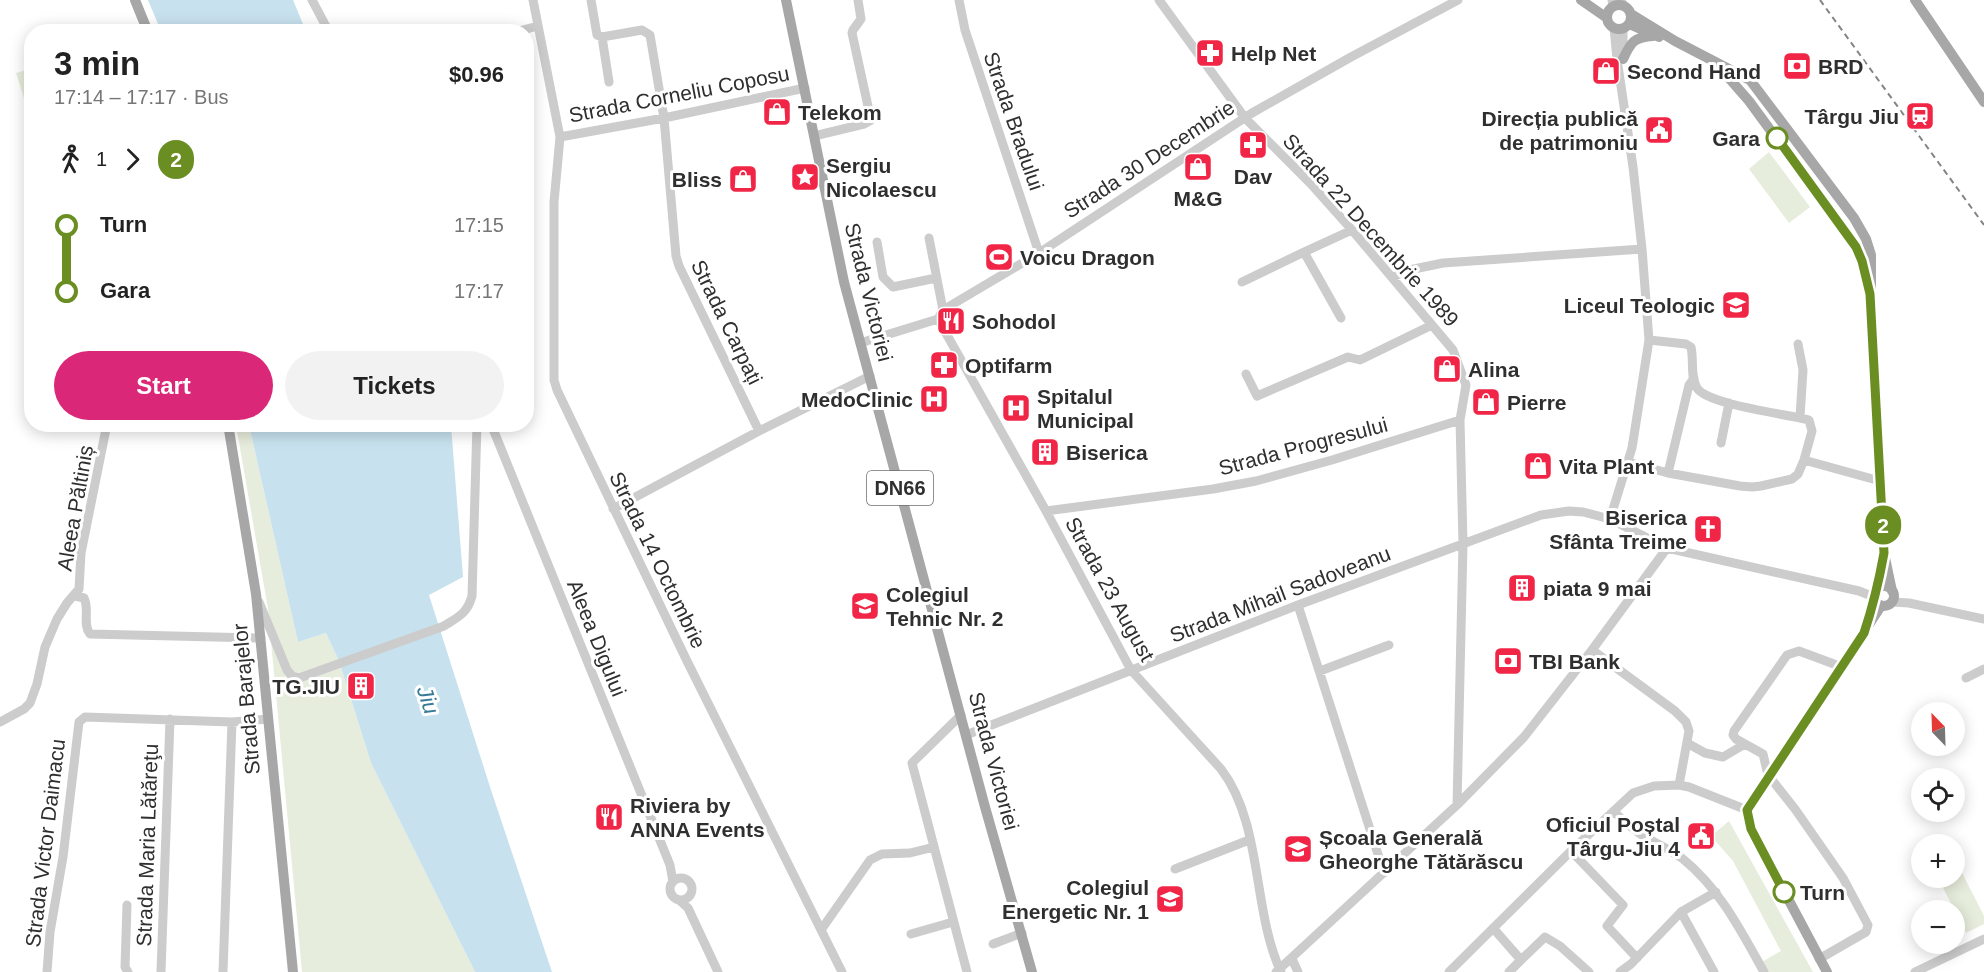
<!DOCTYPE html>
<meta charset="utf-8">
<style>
:root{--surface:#fff;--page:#f2f2f2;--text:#222;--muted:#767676;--accent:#db2777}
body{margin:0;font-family:Helvetica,sans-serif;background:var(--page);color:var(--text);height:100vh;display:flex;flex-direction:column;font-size:22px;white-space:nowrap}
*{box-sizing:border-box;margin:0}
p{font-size:20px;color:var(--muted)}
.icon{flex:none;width:33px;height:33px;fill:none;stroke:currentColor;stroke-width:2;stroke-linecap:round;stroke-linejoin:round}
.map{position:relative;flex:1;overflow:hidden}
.details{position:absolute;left:24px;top:24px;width:510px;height:408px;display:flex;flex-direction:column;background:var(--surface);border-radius:24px;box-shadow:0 3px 15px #0003}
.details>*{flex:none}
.badge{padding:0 12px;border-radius:20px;font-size:21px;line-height:39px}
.needle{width:39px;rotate:337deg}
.buttons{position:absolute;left:1911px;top:702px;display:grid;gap:12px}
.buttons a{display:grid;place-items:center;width:54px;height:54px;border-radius:50%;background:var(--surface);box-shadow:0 3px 15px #0003;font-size:30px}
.map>.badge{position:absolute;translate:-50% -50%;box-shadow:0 0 0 3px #fff}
.legs{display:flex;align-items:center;gap:9px;height:66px;padding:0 30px;font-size:20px}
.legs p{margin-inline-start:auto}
.summary{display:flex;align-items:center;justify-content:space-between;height:102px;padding:0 30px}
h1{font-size:33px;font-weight:600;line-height:45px}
.cta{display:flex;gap:12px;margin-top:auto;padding:12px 30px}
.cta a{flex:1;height:69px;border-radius:36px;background:var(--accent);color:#fff;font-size:24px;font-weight:600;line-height:69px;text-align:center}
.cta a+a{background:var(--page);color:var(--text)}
ul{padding:0 30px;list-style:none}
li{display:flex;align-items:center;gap:21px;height:66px;font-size:22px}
li i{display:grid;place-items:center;width:9px;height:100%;margin:0 8px;background:currentColor}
li i::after{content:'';width:15px;height:15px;margin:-8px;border:4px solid;border-radius:50%;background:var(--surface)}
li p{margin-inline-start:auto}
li:first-child i{background:linear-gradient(#0000 50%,currentColor 0)}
li:last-child i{background:linear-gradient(currentColor 50%,#0000 0)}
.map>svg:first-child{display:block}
.green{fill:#e7eddc}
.water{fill:#c7e2ee}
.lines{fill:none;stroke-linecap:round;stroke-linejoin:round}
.minor{stroke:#ccc;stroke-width:9}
.major{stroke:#a7a7a7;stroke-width:10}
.rail{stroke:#848484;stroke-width:2;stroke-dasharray:6 4.5;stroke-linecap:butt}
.line-1-casing{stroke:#fff;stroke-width:14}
.line-1{stroke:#6b8e23;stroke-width:9}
.stop-1-dot{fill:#fff;stroke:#6b8e23;stroke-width:3}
.labels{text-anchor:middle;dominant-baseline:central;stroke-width:6;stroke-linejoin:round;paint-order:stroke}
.shield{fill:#fff;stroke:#6d6d6d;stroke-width:1.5}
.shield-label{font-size:20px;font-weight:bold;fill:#2f2f2f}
.poi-label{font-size:21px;font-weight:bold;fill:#2f2f2f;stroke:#fff;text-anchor:start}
.street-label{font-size:21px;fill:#2f2f2f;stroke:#fff}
.stop-label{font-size:21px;font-weight:bold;fill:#2f2f2f;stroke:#fff;text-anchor:end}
.water-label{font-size:22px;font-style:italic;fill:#377a97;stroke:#fff}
</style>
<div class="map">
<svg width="1984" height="972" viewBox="0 0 1984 972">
<rect width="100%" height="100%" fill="#fff"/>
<path class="green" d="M31,47h1l-1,73 -15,-47 14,-4 -6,-19z
M1769,152l41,55 -21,16 -40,-54z
M236,425h13l49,217 28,-9 13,28 32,102 104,209h-173l-34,-363z
M1729,821l84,151h-48l-5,-9 21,-12 -48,-90 -22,-25z
M1955,859l29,57v8l-18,9 -28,-55h16z"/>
<path class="water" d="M148,0h145l13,31h-145z
M249,425h202l12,152 -34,18 62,195 61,182h-77l-104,-209 -32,-102 -13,-28 -28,9z"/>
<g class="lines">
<path class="minor" d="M312,0l17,32
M533,0l27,137 -6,65v178l3,10 129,269 156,313
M591,0l6,35 5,2 40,-7 8,5 14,83 12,138 3,10 80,165
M959,0l6,30 74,223
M1159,0l86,118 66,66 41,46 101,120 13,35 -6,35 3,124 -6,261
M1612,0l1,6
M1621,0l2,5
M1623,29v28
M515,32l23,-6
M602,37l7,45
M814,136l50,-12 7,-4 -19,-87 1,-3 8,-11 -3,-19
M560,137l104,-19 141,-30
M929,238l14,72
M877,242l6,35 10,10 43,-9
M1393,277l16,-7 34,-7 199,-14
M1242,282l62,-30
M1341,318l-37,-66 48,-22
M938,319l108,192 85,159 90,99c42,55 31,141 60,203
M860,343l78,-24 5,-9 96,-57 213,-140 99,-56 107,-57
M1798,344l5,26 -3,47
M1246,374l11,22 91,-39 12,3 72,-35
M491,424l179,441 3,17
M1721,443l8,-40
M1804,460l76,21
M1628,462l40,11 72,13 12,1 9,-1 31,-7 6,-5 6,-14 8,-29 -3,-11c-22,-6 -101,-15 -112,-32 -7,-11 -3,-28 -6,-41l-5,-3 -37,-4
M1668,473l21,-88 5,-7
M613,509l146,-78 111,-55
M1046,511l167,-22 43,-8 76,-21 128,-40
M1610,519l22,-71 17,-108 -7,-91 -9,-82 -16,-108 -3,-31
M75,596l9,2c6,12 -2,26 6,36l171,4
M259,602l28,68 5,6 7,2 145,-52c14,-9 23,-12 28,-30l5,-172
M1892,602l17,1 75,16
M1298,605l86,268
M1592,650l83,61 11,11 3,9 -10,54
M1320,671l69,-26
M1966,678l18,-9
M961,715l-49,48 55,209
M0,722l24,-13 6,-6 7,-19 8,-37 12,-28 10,-16 12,-14 2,-36 26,-129
M966,735l332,-130 243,-90 28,-4 14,1 27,7 57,29 192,43 15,6
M1687,743l18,10 18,4 22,-13
M1614,812c8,7 16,15 25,21 14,10 30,15 44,26 37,30 58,72 81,113
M1571,851l52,54 -16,21 30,32
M1175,869l74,-29
M670 889a11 11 0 1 1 22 0a11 11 0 1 1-22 0Z
M679,900l9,8 30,64
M127,905l-2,62 3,5
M1681,912l33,60
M1493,928l28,32 24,-23 15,9 29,26
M821,930l49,-70 12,-6 28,-1 24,-6
M911,934l42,-12
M993,944l29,-11
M1292,959l6,13
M1819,959l47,-27 2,-7 -25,-47 -48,-69 -27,-34 -5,-21 -27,-15 -3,-4 1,-4 53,-76 12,-4 43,16
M47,972l3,-40 13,-75 16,-135 6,-5 147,5 36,-3
M161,972l9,-253
M223,972l9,-250
M1276,972l181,-167 67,-68 68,-87 75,-102
M1449,972l122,-121 62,-58 21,-7 25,-1 10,2 58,23
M1509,972l12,-12
M1620,972l11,-8 50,-52 35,-20
M1915,972l69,-33"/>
<path class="major" d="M135,0l13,32
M786,0l58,282 141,525 47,165
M1581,0l26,18
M1915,0l69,102
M1607 17a12 12 0 1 1 24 0a12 12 0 1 1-24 0Z
M1631,14l44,27 75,39 104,138 12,21 5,16v64l6,79 7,155 8,38
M1629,24l30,13
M1623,59c8,-17 11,-22 30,-23
M1721,69l28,32 107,146 11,35
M228,424l28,170 37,378
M1874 596a10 10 0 1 1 20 0a10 10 0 1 1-20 0Z
M1878,589l5,-30
M1827,972l-76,-143 -4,-19 134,-204"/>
<path class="rail" d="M1820,0l164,225"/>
</g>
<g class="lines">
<g class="line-1-casing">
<path id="line-1" d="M1777,138l79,109 6,14 8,33 14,259c-5,28 -11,53 -20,80l-117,177 4,19 33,63"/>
</g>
<use href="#line-1" class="line-1"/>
</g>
<defs>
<g id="pharmacy-square" transform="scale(1.5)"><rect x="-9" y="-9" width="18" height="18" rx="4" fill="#f12647" stroke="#fff"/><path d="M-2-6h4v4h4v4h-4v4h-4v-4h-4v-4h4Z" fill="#fff"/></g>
<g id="bank-square" transform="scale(1.5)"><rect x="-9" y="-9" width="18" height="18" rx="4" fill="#f12647" stroke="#fff"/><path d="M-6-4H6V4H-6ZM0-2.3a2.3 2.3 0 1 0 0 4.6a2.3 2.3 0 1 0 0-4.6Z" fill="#fff"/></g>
<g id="shop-square" transform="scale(1.5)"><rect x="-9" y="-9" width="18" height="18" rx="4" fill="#f12647" stroke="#fff"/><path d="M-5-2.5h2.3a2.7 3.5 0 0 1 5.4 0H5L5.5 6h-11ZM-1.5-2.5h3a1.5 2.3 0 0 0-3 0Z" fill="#fff"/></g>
<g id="station-square" transform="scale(1.5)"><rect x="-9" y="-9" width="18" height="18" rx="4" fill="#f12647" stroke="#fff"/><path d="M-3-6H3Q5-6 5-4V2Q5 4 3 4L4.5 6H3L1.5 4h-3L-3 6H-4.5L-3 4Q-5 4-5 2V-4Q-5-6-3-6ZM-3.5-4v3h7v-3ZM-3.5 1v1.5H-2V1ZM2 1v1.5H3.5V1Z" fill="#fff"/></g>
<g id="civic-square" transform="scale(1.5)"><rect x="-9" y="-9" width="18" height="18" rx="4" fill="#f12647" stroke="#fff"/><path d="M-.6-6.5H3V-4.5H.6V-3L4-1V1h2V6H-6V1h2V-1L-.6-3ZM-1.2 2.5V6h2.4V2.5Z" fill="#fff"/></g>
<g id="sight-square" transform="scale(1.5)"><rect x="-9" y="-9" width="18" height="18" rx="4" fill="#f12647" stroke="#fff"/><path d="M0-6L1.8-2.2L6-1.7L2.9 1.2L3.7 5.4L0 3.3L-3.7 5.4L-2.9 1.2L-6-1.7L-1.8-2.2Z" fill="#fff"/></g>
<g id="stadium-square" transform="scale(1.5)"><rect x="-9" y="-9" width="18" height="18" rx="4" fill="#f12647" stroke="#fff"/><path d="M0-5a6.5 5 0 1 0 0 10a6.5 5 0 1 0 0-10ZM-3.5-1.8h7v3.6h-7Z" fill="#fff"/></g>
<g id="school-square" transform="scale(1.5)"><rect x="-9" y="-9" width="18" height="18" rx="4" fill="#f12647" stroke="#fff"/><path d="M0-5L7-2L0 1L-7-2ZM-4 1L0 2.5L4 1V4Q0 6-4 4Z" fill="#fff"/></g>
<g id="restaurant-square" transform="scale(1.5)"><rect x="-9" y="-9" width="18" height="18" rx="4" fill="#f12647" stroke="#fff"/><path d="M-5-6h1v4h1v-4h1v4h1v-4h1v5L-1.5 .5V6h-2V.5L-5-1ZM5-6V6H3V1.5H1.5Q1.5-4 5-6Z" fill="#fff"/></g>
<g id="hospital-square" transform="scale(1.5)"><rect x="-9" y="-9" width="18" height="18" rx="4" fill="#f12647" stroke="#fff"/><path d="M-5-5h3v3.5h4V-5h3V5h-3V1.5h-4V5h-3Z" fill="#fff"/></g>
<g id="building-square" transform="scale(1.5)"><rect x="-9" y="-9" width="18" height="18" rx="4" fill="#f12647" stroke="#fff"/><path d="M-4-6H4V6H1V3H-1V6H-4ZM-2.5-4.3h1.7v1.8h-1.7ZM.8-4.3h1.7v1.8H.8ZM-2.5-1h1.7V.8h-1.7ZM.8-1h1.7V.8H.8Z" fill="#fff"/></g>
<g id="church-square" transform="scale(1.5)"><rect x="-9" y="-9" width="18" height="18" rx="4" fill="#f12647" stroke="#fff"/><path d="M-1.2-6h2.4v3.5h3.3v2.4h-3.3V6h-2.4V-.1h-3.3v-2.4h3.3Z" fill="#fff"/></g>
</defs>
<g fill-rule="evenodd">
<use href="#pharmacy-square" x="1210" y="53"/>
<use href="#bank-square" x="1797" y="66"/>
<use href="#shop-square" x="1606" y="71"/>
<use href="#shop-square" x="777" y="112"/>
<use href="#station-square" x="1920" y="116"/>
<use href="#civic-square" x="1659" y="130"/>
<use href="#pharmacy-square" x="1253" y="145"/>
<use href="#shop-square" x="1198" y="167"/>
<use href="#sight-square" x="805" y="177"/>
<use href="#shop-square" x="743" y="179"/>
<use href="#stadium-square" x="999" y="257"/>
<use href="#school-square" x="1736" y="305"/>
<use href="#restaurant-square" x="951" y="321"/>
<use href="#pharmacy-square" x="944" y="365"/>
<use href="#shop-square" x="1447" y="369"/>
<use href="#hospital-square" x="934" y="399"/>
<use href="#shop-square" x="1486" y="402"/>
<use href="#hospital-square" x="1016" y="408"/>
<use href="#building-square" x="1045" y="452"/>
<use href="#shop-square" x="1538" y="466"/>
<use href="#church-square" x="1708" y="529"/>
<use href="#building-square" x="1522" y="588"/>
<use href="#school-square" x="865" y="606"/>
<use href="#bank-square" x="1508" y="661"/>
<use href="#building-square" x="361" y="686"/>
<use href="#restaurant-square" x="609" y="817"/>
<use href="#civic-square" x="1701" y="836"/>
<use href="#school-square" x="1298" y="849"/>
<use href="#school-square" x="1170" y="899"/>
</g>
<g class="stop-1-dot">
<circle cx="1777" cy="138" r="10"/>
<circle cx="1784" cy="892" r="10"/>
</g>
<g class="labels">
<rect class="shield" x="867" y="471" width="66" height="34" rx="4.5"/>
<g class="shield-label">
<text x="900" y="488">DN66</text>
</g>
<g class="poi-label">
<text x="1231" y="53">Help Net</text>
<text x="1818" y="66">BRD</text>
<text x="1627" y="71">Second Hand</text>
<text x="798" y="112">Telekom</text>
<text x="1899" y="116" text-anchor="end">Târgu Jiu</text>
<text x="1638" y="118" text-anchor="end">Direcția publică<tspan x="1638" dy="24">de patrimoniu</tspan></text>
<text x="826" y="165">Sergiu<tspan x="826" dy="24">Nicolaescu</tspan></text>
<text x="1253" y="176" text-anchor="middle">Dav</text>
<text x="722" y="179" text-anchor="end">Bliss</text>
<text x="1198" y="198" text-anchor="middle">M&amp;G</text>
<text x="1020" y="257">Voicu Dragon</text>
<text x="1715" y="305" text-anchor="end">Liceul Teologic</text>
<text x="972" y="321">Sohodol</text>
<text x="965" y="365">Optifarm</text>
<text x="1468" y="369">Alina</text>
<text x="1037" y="396">Spitalul<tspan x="1037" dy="24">Municipal</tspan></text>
<text x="913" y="399" text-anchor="end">MedoClinic</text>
<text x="1507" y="402">Pierre</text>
<text x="1066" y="452">Biserica</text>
<text x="1559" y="466">Vita Plant</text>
<text x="1687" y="517" text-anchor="end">Biserica<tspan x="1687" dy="24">Sfânta Treime</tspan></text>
<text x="1543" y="588">piata 9 mai</text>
<text x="886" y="594">Colegiul<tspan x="886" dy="24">Tehnic Nr. 2</tspan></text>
<text x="1529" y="661">TBI Bank</text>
<text x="340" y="686" text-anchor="end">TG.JIU</text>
<text x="630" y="805">Riviera by<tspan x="630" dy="24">ANNA Events</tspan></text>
<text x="1680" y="824" text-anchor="end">Oficiul Poștal<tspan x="1680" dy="24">Târgu-Jiu 4</tspan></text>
<text x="1319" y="837">Școala Generală<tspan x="1319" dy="24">Gheorghe Tătărăscu</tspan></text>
<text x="1149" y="887" text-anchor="end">Colegiul<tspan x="1149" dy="24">Energetic Nr. 1</tspan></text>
</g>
<g class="street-label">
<text transform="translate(679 94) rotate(-11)">Strada Corneliu Coposu</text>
<text transform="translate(1014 121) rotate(71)">Strada Bradului</text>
<text transform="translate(1149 159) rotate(-33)">Strada 30 Decembrie</text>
<text transform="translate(1371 230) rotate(48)">Strada 22 Decembrie 1989</text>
<text transform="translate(869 292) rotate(76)">Strada Victoriei</text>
<text transform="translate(727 322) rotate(64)">Strada Carpați</text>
<text transform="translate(1303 446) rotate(-15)">Strada Progresului</text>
<text transform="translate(75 508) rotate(-80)">Aleea Păltiniș</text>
<text transform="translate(658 560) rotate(64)">Strada 14 Octombrie</text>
<text transform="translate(1110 589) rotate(61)">Strada 23 August</text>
<text transform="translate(1280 594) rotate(-21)">Strada Mihail Sadoveanu</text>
<text transform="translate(597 638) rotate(68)">Aleea Digului</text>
<text transform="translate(246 699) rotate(-95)">Strada Barajelor</text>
<text transform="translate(994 761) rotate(75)">Strada Victoriei</text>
<text transform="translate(45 843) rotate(-83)">Strada Victor Daimacu</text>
<text transform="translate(147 845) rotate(-88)">Strada Maria Lătăreţu</text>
</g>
<g class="stop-label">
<text x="1760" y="138">Gara</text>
<text x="1800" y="892" text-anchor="start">Turn</text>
</g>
<g class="water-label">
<text transform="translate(428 700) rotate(72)">Jiu</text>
</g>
</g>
</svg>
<div class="buttons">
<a><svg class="needle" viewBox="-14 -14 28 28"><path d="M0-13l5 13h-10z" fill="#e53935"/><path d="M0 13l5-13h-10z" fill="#767676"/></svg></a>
<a><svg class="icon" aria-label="locate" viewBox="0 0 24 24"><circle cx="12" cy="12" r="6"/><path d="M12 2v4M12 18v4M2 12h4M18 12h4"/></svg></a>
<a>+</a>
<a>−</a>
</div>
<b class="badge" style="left:1883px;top:525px;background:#6b8e23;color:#fff">2</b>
<section class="details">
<div class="summary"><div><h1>3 min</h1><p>17:14 – 17:17 · Bus</p></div><b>$0.96</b></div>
<div class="legs"><svg class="icon" aria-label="walk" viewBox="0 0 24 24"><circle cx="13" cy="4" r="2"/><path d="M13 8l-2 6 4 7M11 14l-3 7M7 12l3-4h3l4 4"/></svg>1<svg class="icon" aria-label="forward" viewBox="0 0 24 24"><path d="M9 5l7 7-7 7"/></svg><b class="badge" style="background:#6b8e23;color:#fff">2</b></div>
<ul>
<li><i style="color:#6b8e23"></i><b>Turn</b><p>17:15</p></li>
<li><i style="color:#6b8e23"></i><b>Gara</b><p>17:17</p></li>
</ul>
<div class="cta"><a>Start</a><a>Tickets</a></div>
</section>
</div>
